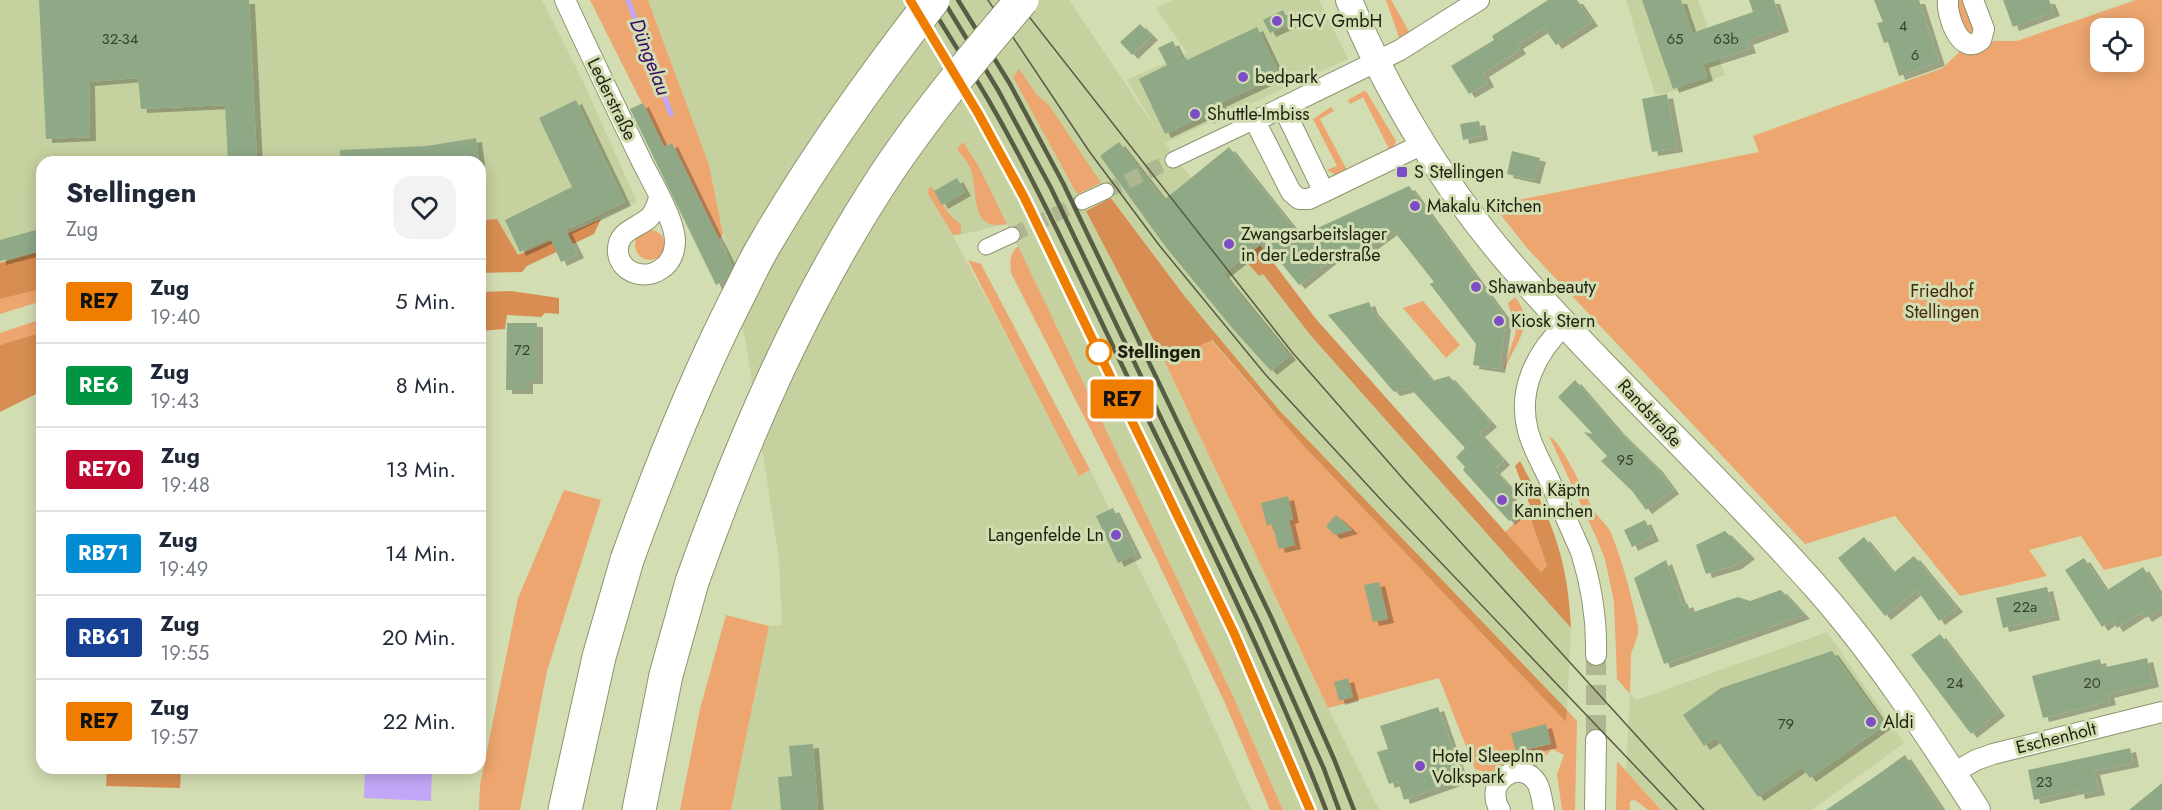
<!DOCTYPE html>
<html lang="de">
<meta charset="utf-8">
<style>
:root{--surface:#fff;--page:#f2f2f3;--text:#1f2937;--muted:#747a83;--line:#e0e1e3}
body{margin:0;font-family:Jost,sans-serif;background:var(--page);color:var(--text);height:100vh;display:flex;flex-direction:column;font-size:22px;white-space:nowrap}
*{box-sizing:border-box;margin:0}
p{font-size:20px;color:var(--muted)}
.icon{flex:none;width:33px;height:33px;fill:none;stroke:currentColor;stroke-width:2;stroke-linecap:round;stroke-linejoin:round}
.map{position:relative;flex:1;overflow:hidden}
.side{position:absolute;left:36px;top:156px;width:450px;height:618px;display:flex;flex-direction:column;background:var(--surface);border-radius:18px;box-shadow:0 3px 15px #0003}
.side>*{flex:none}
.badge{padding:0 12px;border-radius:4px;font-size:21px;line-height:39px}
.tools{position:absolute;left:2090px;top:18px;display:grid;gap:12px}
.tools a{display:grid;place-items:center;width:54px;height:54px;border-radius:12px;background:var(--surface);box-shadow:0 3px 15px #0003;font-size:30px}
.map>.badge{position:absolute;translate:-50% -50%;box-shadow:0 0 0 3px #fff}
.round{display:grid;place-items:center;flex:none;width:63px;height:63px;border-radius:18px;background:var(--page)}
.headline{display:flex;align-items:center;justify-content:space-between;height:102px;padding:0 30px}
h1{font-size:28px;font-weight:700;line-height:45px}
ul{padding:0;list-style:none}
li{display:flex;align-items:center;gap:18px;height:84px;padding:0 30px;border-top:2px solid var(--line)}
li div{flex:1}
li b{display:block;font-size:22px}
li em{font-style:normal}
li .badge{min-width:66px;font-weight:700;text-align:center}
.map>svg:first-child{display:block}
.built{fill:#c6d1a0}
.green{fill:#eda66f;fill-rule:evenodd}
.forest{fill:#d88e52}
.water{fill:#c2a7f9}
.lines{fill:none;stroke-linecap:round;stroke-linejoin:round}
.stream{stroke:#c2a7f9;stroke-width:5}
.building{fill:#8fa987;filter:url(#shadow)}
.pedestrian-tunnel{stroke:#afb792;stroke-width:15;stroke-dasharray:15 8;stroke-linecap:butt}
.minor-tunnel{stroke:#afb792;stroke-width:20;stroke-dasharray:20 10;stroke-linecap:butt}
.pedestrian-casing{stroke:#8c956e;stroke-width:17}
.minor-casing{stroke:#8c956e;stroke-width:22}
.tertiary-casing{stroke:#8c956e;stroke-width:28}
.motorway-casing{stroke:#8c956e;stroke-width:35}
.pedestrian{stroke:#fff;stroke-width:15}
.minor{stroke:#fff;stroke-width:20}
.tertiary{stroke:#fff;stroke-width:26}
.motorway{stroke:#fff;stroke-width:33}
.tram{stroke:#575c44;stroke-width:1.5}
.rail{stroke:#575c44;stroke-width:4.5}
.motorway-bridge-casing{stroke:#8c956e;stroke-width:35;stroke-linecap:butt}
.motorway-bridge{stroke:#fff;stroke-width:33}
.line-casing{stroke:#fff;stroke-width:14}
.line{stroke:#ef7d00;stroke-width:9}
.poi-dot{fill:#7d4dc5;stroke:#d3ddb2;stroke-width:2}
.stop-dot{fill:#fff;stroke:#ef7d00;stroke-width:3}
.labels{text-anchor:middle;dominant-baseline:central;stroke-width:6;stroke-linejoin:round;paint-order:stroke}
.number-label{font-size:15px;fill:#3a422e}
.poi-label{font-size:18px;fill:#1d2010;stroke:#d3ddb2;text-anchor:start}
.street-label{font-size:18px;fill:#1d2010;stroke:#d3ddb2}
.park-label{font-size:18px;fill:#46280e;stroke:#d3ddb2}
.stop-label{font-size:18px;font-weight:bold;fill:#1d2010;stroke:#d3ddb2;text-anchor:start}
.water-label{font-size:20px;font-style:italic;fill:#3a0a6a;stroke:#d3ddb2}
</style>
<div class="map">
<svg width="2162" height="810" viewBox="0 0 2162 810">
<defs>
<filter id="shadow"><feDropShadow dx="6" dy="4" stdDeviation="0" flood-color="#0004"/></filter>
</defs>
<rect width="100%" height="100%" fill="#d3ddb2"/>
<path class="built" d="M0,0h542l40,79 55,123 -119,53 -21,-36 -17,1v-58h-438v89l-42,12z
M648,0h421l91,135 -33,-55 60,-27 -31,-45 18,-8h145l29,59 -183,84 147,194 259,291 -4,82 -287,-299 -94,-113 -85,-115 -23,12 87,167 163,346 51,102h-96l-50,-114 -226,-472 -54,12 99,186 26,53 12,-5 90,181 71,159h-520l38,-184 13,-1 -3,-66 -33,-215 -37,-179z
M1626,0h72l27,75 -34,13 -36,7z
M1827,632l77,111 -92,67h-150l-36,-39 4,-77 6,6z"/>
<path class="green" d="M590,0h58l61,165 14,69 -4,6 -47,-97 -8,4z
M1386,0h5l19,33 -10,7z
M1956,0h10l12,32 -9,7 -14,-31z
M2136,0h26v556l-58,14 -23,-34 -52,14 18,26 -87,20 -65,-80 -90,28 -278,-296 -34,-43 266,-53 -6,-16 190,-68 17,-17 9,1 20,-11h28zM2100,28h33v34h-33z
M1019,69l19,27 11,9 52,78 -24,11 -64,-117z
M1364,91h2l30,50 -3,7 -4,1 -26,-52 -13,7 -2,-4z
M1331,107l3,4 -14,8 27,51 -9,6 -11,-6 10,-4 -24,-47z
M963,142l15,23 29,59c-37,8 -29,-29 -35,-50 -2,-10 -9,-17 -15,-25z
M931,186l18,28 12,11v9l-8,1 -26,-43z
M635 245a15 15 0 1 1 30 0a15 15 0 1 1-30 0Z
M1018,246l215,450 50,114h-13l-45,-107 -69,-145 -145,-285c-1,-11 -2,-19 7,-27z
M968,260l13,4 109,206 -11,6z
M42,289v12l-42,13v-15z
M1515,297c22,28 0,45 -10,72l-1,-1 12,-36 -8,-29z
M1423,301l37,44 -14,13 -43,-50z
M42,319v13l-42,13v-12z
M1211,340l89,102 265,279 2,-11 10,11 -2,89h-13l-5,-36 7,-19 -12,-6 -17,19c-16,-10 -32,-8 -44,7l-16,-6 -36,-91 -111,30 -163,-346z
M1549,436c13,6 36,59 45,75 5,8 13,13 17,22 12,30 20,61 27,94v7l-7,20 -1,40 -13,-15 -3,-77 -9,-43 -9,-22z
M564,490l37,10 -54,171 -27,139h-41l1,-25 38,-187z
M1528,511l19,55 -7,7 -36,-40z
M726,615l43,11 -38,184h-51l20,-101z
M1617,761l44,49h-13l-13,-10 -5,1v9h-14z"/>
<path class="forest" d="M1111,198l75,100 94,113 287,299 -1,12 -266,-280 -88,-102 -47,22 -79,-151z
M497,219l21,36 83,-36 -7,15 -67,32 -5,6 -42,1v-53z
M1260,245l56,74 225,253 6,-6 -19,-55 2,-5 -15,-40 5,-5c32,59 48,98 51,167l-259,-291 -49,-63 -4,2 -16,-18z
M42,251v38l-42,10v-36z
M511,291l48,7v16l-14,-1 -4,4 -34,-2 -2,14 -25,2v-39z
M42,332v59l-42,21v-67z
M94,768h87l-1,20 -74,-2 1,-17z"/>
<path class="water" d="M365,768h67l-1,33 -67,-3z"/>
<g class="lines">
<path class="stream" d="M628,0l43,114"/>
</g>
<path class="building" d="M39,0h210l8,162h-29l-3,-57 -84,4 -3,-31 -49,4 1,55 -44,2z
M1548,0h29l15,22 -36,23 -12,-17 -27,17 3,5 -37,23 5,10 -19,11 -18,-28 43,-26 -2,-4z
M1642,0h39l11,33 61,-21 -4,-12h25l9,28 -36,13 3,8 -47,15 4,13 -34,12z
M1874,0h45l20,62 -40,14 -11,-34 -4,1 -7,-20 6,-1z
M2003,0h46l5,12 -41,15z
M1283,10l7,14 -20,9 -7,-13z
M1140,24l12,12 -20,19 -12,-13z
M1257,27l23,48 -60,28 4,9 -17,8 -2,-5 -40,19 -26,-55 28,-14 -9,-17 15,-7 8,18 5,-2 1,3z
M1667,94l10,54 -25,4 -10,-53z
M576,100l49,102 -59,28 12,24 -17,8 -11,-24 -30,14 -15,-32 67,-33 -33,-69z
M643,103l21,44 8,-4 60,123 -7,14 -9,5 -86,-176z
M1479,121l3,15 -19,4 -3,-16z
M476,138l3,24h-139v-12l87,-4z
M1119,142l45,58 65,-53 71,89 109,-50 97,132 -7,51 -26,-4 3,-21 -46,-60 4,-2 -41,-52 -41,30 -9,-10 -44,35 -35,-43 -41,32 67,82 -19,15 -38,-42 -68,-83 -65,-90z
M1512,151l28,7 -6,22 -27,-6z
M957,178l8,14 -23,13 -8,-14z
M36,230l6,20 -42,11v-21z
M1369,302l3,8 60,71 17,-5 42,47 -12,10 25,28 -10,9 21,22 -6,5 12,13 -12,11 -46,-51 2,-3 -9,-10 9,-9 -55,-60 -16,4 -66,-77z
M507,323h30v57h-10v10h-21z
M1575,380l43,50 39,38 16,22 -27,20 -13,-18 -32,-31 6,-5 -23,-24 9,2 -35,-37z
M1288,496l5,23 -4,1 6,25 -16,4 -7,-25 -5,2 -6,-23z
M1113,508l23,46 -18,9 -22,-47z
M1336,515l16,15 -18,5 -8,-9z
M1645,520l8,17 -21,10 -8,-17z
M1725,531l24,24 -13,10 -30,9 -10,-29z
M1864,537l29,36 21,-17 43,52 -18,13 -22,-31 -32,26 -47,-58z
M2084,558l22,33 37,-24 19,31v10l-16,10 -4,-6 -25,16 -5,-8 -10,7 -37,-57z
M1666,560l16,45 5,-2 4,10 47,-16 12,4 31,-11 23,25 -140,49 -30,-86z
M1379,582l9,37 -15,3 -9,-37z
M2047,587l7,29 -51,12 -7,-30z
M1940,634l59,78 -28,22 -60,-79z
M1832,651l53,74 -75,53 -8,-11 -44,30 -42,-59 -12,8 -21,-31 38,-27z
M2147,658l6,25 -45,11 2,7 -67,17 -11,-42 68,-17 2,9z
M1348,678l5,19 -14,4 -5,-19z
M1438,707l25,72 -59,21 -6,-19 -9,3 -12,-32 11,-3 -8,-23z
M1546,724l5,20 -35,8 -5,-19z
M813,744l5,66h-37l-3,-33 14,-1 -3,-30z
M2130,748l3,15 -39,8 5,20 -20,4 -1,-5 -44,10 -6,-30z
M1905,755l37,55h-116l47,-32z
M2162,783v27h-33z"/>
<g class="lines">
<path class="pedestrian-tunnel" d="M1106,191l67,-31
M1012,235l70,-33"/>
<path class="minor-tunnel" d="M1596,655v85"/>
<g class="pedestrian-casing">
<path id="pedestrian" d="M1173,160l82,-39
M1082,202l24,-11
M986,247l26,-12"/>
</g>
<g class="minor-casing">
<path id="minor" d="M565,0c25,54 51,108 77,162 9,18 29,52 32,71 3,13 -1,29 -13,36 -15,11 -40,5 -43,-16 -2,-22 18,-24 31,-35 6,-6 8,-13 10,-20
M1948,0c-2,14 12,58 33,40l3,-11 -11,-29
M1283,107l41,85
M1423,144l-114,55h-10l-8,-7 -36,-71 145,-71 79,-50
M1566,324c-30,28 -49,66 -38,107 4,16 13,31 20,46 11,25 22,50 33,75 11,35 16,67 15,103
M1953,773l23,-13 17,-6 169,-42
M1500,810c-18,-29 21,-53 37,-27 4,7 5,18 7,27
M1595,810l1,-70"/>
</g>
<g class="tertiary-casing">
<path id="tertiary" d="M1349,0c35,88 96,188 158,260 98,114 210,215 310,328 60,68 111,146 160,222"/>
</g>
<g class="motorway-casing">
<path id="motorway" d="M565,810l34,-153 28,-97
M639,810l27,-135 26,-93"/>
</g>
<use href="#pedestrian" class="pedestrian"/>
<use href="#minor" class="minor"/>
<use href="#tertiary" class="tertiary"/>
<use href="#motorway" class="motorway"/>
<path class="tram" d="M988,0l101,151 70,94 106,129 119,129 293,307
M1016,0l276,352 113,129 299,329"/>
<path class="rail" d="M910,0l68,113 46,84 210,436 76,177
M927,0c21,34 42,67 62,101 57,99 104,205 154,308 65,132 130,265 183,401
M943,0l55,90 53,98 208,435 65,146 15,41
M958,0l52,84 53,99 209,436 62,140 20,51"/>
<g class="motorway-bridge-casing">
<path id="motorway-bridge" d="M627,560c32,-89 66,-175 109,-260 10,-19 18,-38 29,-56 50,-86 107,-166 168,-244
M692,582c52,-146 112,-285 198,-414 40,-59 86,-114 132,-168"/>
</g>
<use href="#motorway-bridge" class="motorway-bridge"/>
</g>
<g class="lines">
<g class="line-casing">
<path id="line" d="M910,0l68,113 46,84 210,436 76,177"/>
</g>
<use href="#line" class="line"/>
</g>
<g class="poi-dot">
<circle cx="1277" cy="21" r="6"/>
<circle cx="1243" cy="77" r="6"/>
<circle cx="1195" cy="114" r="6"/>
<rect x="1396" y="166" width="12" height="12" rx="3"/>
<circle cx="1415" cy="206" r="6"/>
<circle cx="1229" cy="244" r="6"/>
<circle cx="1476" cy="287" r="6"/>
<circle cx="1499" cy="321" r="6"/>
<circle cx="1502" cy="500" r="6"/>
<circle cx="1116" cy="535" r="6"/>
<circle cx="1871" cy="722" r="6"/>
<circle cx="1420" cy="766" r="6"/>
</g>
<circle class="stop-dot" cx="1099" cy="352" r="12"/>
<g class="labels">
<g class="number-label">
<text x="1903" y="26">4</text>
<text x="120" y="39">32-34</text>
<text x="1675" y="39">65</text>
<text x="1726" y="39">63b</text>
<text x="1915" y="55">6</text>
<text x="522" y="350">72</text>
<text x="1625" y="460">95</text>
<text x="2025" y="607">22a</text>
<text x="1955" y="683">24</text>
<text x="2092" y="683">20</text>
<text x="1786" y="724">79</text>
<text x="2044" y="782">23</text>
</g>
<g class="poi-label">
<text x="1289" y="21">HCV GmbH</text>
<text x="1255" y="77">bedpark</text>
<text x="1207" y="114">Shuttle-Imbiss</text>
<text x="1414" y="172">S Stellingen</text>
<text x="1427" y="206">Makalu Kitchen</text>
<text x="1241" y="234">Zwangsarbeitslager<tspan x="1241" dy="21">in der Lederstraße</tspan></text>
<text x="1488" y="287">Shawanbeauty</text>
<text x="1511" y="321">Kiosk Stern</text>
<text x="1514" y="490">Kita Käptn<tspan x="1514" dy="21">Kaninchen</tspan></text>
<text x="1104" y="535" text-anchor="end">Langenfelde Ln</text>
<text x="1883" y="722">Aldi</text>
<text x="1432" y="756">Hotel SleepInn<tspan x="1432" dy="21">Volkspark</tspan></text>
</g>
<g class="street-label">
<text transform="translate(612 99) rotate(64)">Lederstraße</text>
<text transform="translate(1650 413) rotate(47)">Randstraße</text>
<text transform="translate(2056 738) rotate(-14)">Eschenholt</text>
</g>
<g class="park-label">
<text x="1942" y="291">Friedhof<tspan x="1942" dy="21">Stellingen</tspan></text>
</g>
<g class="stop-label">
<text x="1117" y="352">Stellingen</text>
</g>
<g class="water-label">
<text transform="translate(650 57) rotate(69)">Düngelau</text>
</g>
</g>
</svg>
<div class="tools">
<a><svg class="icon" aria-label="locate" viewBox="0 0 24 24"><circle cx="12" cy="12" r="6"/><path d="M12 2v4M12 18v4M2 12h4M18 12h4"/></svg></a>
</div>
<b class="badge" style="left:1122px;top:399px;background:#ef7d00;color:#111">RE7</b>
<section class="side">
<div class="headline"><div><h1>Stellingen</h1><p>Zug</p></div><a class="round"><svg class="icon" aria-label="heart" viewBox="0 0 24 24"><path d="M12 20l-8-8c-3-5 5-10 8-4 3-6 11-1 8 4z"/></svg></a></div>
<ul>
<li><span class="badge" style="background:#ef7d00;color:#111">RE7</span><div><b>Zug</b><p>19:40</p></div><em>5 Min.</em></li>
<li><span class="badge" style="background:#009641;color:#fff">RE6</span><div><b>Zug</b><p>19:43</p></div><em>8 Min.</em></li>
<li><span class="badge" style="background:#c10831;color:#fff">RE70</span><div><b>Zug</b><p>19:48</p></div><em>13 Min.</em></li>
<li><span class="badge" style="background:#008bd2;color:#fff">RB71</span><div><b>Zug</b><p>19:49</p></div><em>14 Min.</em></li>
<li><span class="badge" style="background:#164194;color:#fff">RB61</span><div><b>Zug</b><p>19:55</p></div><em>20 Min.</em></li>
<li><span class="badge" style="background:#ef7d00;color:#111">RE7</span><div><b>Zug</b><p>19:57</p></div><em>22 Min.</em></li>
</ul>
</section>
</div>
